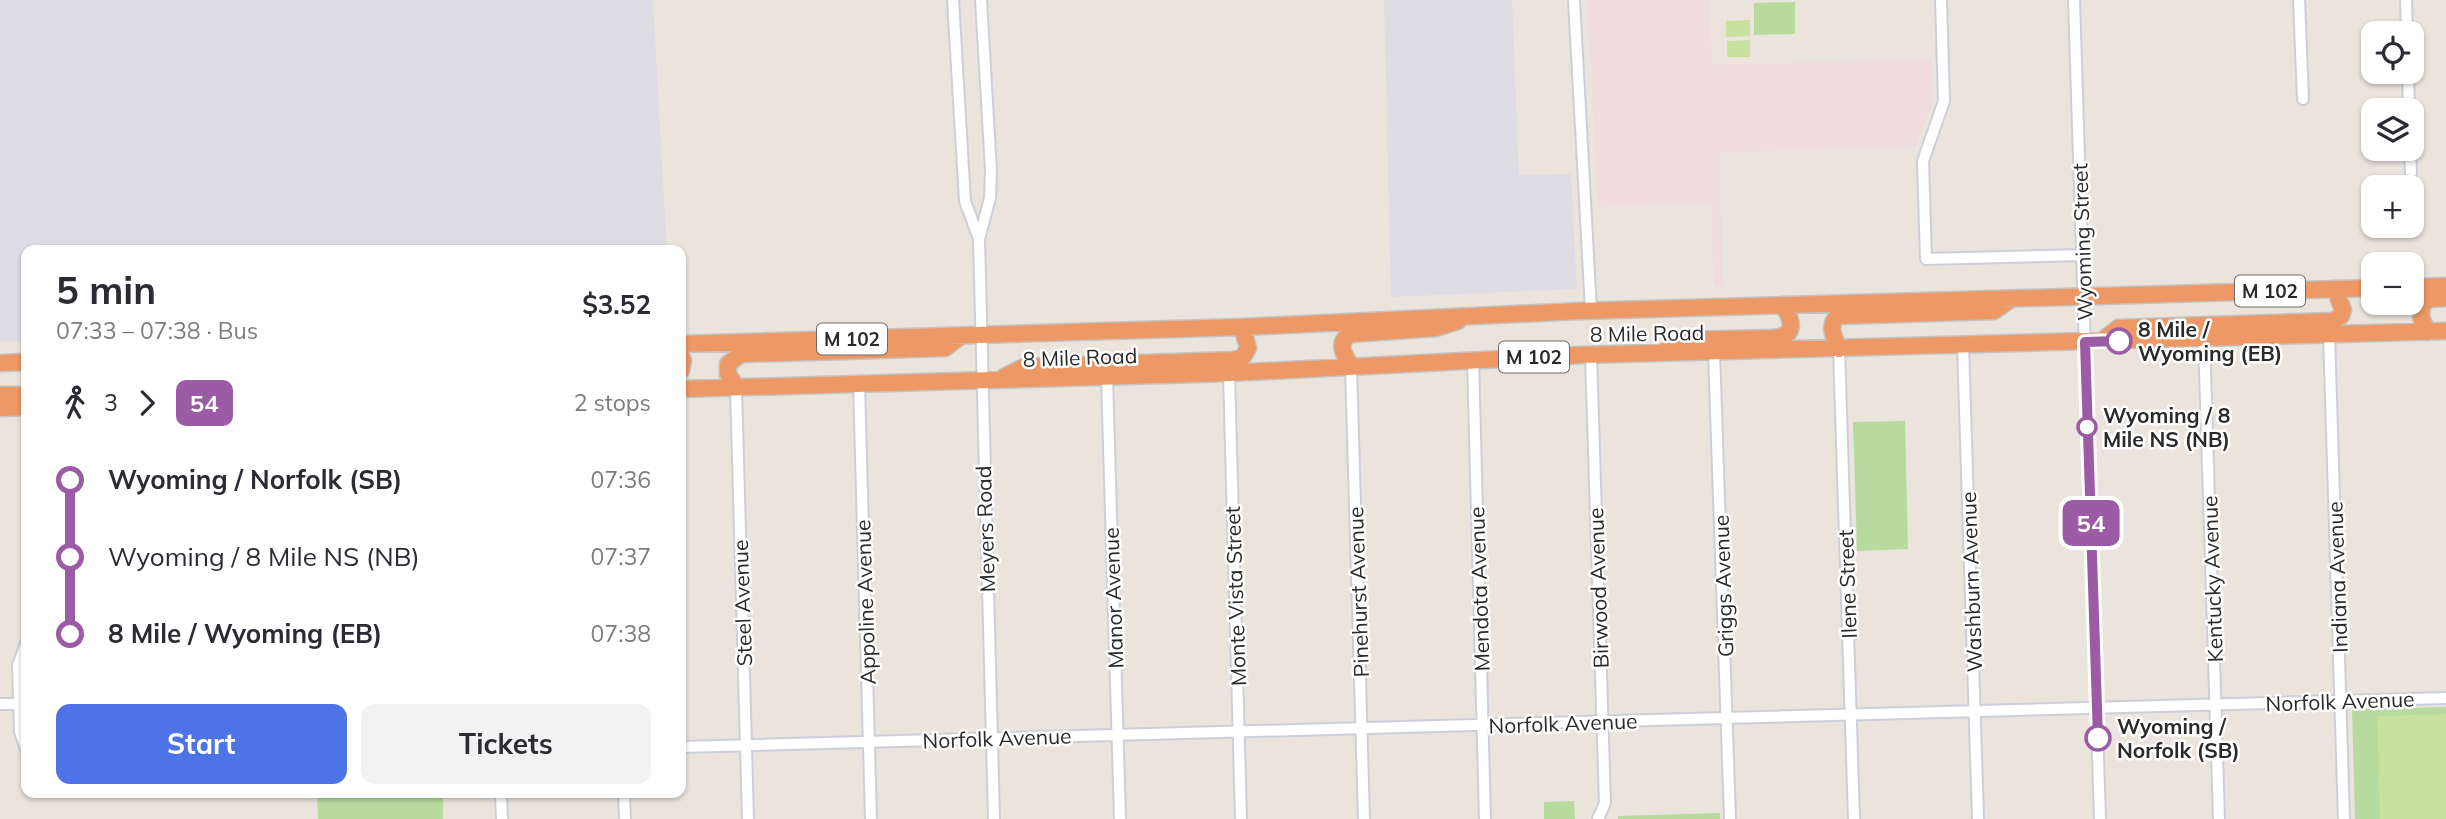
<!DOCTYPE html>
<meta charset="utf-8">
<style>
:root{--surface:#fff;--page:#f2f2f3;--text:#2b2b33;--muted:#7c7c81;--accent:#4e73e6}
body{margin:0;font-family:Mulish,sans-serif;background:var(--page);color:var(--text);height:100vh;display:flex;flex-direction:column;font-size:26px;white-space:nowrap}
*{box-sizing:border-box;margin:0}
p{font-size:23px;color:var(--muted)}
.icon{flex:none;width:38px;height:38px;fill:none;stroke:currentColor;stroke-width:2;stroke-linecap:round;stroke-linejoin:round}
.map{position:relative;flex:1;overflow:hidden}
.drawer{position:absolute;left:21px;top:245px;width:665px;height:553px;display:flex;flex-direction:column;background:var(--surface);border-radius:14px;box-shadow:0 2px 5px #0004}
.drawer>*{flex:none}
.badge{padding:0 14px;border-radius:10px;font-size:24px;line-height:46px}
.controls{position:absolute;left:2361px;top:21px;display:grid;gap:14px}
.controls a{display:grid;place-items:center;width:63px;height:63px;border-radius:14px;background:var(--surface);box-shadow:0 2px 5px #0004;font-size:35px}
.map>.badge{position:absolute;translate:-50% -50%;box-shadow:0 0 0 4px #fff}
.legs{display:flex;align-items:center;gap:10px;height:77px;padding:0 35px;font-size:23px}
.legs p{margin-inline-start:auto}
.headline{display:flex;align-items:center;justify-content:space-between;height:119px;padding:0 35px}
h1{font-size:38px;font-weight:700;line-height:52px}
.action{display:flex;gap:14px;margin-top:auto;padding:14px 35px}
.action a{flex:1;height:80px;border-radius:14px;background:var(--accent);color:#fff;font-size:28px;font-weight:700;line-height:80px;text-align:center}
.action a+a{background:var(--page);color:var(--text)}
ul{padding:0 35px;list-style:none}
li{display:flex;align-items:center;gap:24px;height:77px;font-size:26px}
li i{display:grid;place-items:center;width:10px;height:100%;margin:0 9px;background:currentColor}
li i::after{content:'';width:18px;height:18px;margin:-9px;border:5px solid;border-radius:50%;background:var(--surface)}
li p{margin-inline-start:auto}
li:first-child i{background:linear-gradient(#0000 50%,currentColor 0)}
li:last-child i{background:linear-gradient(currentColor 50%,#0000 0)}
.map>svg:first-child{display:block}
.industrial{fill:#dedde3}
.medical{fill:#f0dbdd}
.green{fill:#b7db9f}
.pitch{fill:#c8e19c}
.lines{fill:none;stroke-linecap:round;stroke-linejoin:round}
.minor-casing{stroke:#cbcfda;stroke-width:14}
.highway-casing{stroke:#c3c3c3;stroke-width:19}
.minor{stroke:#fff;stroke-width:10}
.highway{stroke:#ed9865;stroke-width:16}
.line-1-casing{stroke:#fff;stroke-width:16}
.line-1{stroke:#9b5ba5;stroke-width:10}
.stop-1-dot{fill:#fff;stroke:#9b5ba5;stroke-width:3.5}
.labels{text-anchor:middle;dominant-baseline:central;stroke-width:5;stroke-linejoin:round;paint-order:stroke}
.shield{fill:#fff;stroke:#6a6a6a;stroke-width:2}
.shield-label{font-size:19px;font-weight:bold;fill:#2a2a2a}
.street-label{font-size:21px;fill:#2a2a2a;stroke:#fff}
.stop-label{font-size:21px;font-weight:bold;fill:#2a2a2a;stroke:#fff;text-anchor:start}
</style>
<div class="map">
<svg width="2446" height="819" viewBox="0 0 2446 819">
<rect width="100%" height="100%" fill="#eae4dd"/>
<path class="industrial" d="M0,0h653l14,250h-641v91l-26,1z
M1384,0h128l7,175 52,-1 6,115 -186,8z"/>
<path class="medical" d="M1587,0h122l3,65 219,-6 2,42 -18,46 -196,5 4,134h-9l-3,-83 -113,4z"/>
<path class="green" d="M1795,2v32l-41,1v-32z
M1905,421l3,128 -51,2 -4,-129z
M2446,707v112h-91l-3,-110z
M317,793h126v26h-125z
M1574,801l1,18h-31v-17z
M1720,813v6h-102v-3z"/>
<path class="pitch" d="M1750,20v16l-24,1v-16z
M1750,40v17h-23v-16z
M2446,714v105h-66l-3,-103z"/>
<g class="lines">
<g class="minor-casing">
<path id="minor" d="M953,0l12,201 14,38
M981,0l10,170 -1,28 -11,41 15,580
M1574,0l17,310
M1941,0l3,101 -21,60 3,98 156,-4
M2074,0l26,819
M2299,0l4,99
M2406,0l1,33
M2408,72l1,38
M2410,149l1,24
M2329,334l15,485
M2204,338l15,481
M1963,345l15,474
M1839,349l15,470
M1714,352l16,467
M1591,355l14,448 -7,16
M1473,359l12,460
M1351,366l13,453
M1229,373l12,446
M1107,377l13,442
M859,384l12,435
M736,387l12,432
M26,644l-8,21 2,67 6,17
M0,704h19
M681,747l1765,-49
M501,793l1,26
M624,793l1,26"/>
</g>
<g class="highway-casing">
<path id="highway" d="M2412,287l34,-1
M2427,332l-6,-15 1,-13 8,-5 16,-1
M2102,341l16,-13 215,-7 8,-5 2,-6 -8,-21
M681,344l561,-17 338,-16 793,-23
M1839,349c-5,-12 -12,-23 -1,-33l156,-5 17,-12
M1665,351l23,-11 85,-2c24,-2 20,-17 10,-33
M681,355l2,6 -2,10
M0,363l26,-1
M1351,366c-7,-11 -15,-23 -1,-32l86,-6 22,-7
M1004,377l20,-10 210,-7 9,-3 5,-9 -6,-21
M736,387l-8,-13v-10l13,-10 204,-6 16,-12
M681,389l548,-16 352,-18 865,-24
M0,395h26
M0,408l26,-1"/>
</g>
<use href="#minor" class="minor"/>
<use href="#highway" class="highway"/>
</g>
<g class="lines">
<g class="line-1-casing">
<path id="line-1" d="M2098,738l-13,-396 34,-1"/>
</g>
<use href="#line-1" class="line-1"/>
</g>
<g class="stop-1-dot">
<circle cx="2119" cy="341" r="12"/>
<circle cx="2087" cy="427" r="9"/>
<circle cx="2098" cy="738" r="12"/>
</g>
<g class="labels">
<g class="shield">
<rect x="2235" y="275.5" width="70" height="31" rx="5"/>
<rect x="817" y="323.5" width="70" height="31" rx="5"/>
<rect x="1499" y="341.5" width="70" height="31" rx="5"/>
</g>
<g class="shield-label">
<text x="2270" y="291">M 102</text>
<text x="852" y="339">M 102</text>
<text x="1534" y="357">M 102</text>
</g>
<g class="street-label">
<text transform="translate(2082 242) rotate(-92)">Wyoming Street</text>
<text transform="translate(1647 333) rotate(-1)">8 Mile Road</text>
<text transform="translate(1080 357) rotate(-2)">8 Mile Road</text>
<text transform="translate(985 529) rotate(-92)">Meyers Road</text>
<text transform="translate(2337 577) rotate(-92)">Indiana Avenue</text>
<text transform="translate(2212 579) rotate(-92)">Kentucky Avenue</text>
<text transform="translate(1971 582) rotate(-92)">Washburn Avenue</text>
<text transform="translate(1847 584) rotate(-92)">Ilene Street</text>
<text transform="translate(1723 586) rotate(-92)">Griggs Avenue</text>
<text transform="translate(1598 588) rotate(-92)">Birwood Avenue</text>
<text transform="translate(1479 589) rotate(-92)">Mendota Avenue</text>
<text transform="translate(1358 592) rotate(-92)">Pinehurst Avenue</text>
<text transform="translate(1235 596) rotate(-92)">Monte Vista Street</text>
<text transform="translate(1113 598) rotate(-92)">Manor Avenue</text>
<text transform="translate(865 602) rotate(-92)">Appoline Avenue</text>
<text transform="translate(742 603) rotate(-92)">Steel Avenue</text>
<text transform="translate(2340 701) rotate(-2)">Norfolk Avenue</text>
<text transform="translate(1563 723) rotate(-2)">Norfolk Avenue</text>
<text transform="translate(997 738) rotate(-2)">Norfolk Avenue</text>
</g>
<g class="stop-label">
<text x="2138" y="329">8 Mile /<tspan x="2138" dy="24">Wyoming (EB)</tspan></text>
<text x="2103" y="415">Wyoming / 8<tspan x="2103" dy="24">Mile NS (NB)</tspan></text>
<text x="2117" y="726">Wyoming /<tspan x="2117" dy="24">Norfolk (SB)</tspan></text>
</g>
</g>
</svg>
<div class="controls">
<a><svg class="icon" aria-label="locate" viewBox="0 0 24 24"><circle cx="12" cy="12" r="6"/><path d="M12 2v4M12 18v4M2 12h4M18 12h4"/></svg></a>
<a><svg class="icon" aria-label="layers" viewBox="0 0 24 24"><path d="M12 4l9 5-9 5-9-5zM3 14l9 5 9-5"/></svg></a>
<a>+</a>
<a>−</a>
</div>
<b class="badge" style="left:2091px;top:523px;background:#9b5ba5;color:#fff">54</b>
<section class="drawer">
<div class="headline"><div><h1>5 min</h1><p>07:33 – 07:38 · Bus</p></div><b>$3.52</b></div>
<div class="legs"><svg class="icon" aria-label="walk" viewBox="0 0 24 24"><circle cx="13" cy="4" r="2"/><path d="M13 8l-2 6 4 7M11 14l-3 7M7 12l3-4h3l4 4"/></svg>3<svg class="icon" aria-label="forward" viewBox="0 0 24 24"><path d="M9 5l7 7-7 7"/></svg><b class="badge" style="background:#9b5ba5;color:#fff">54</b><p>2 stops</p></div>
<ul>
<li><i style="color:#9b5ba5"></i><b>Wyoming / Norfolk (SB)</b><p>07:36</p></li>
<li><i style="color:#9b5ba5"></i><span>Wyoming / 8 Mile NS (NB)</span><p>07:37</p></li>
<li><i style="color:#9b5ba5"></i><b>8 Mile / Wyoming (EB)</b><p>07:38</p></li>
</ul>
<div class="action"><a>Start</a><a>Tickets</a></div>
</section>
</div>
